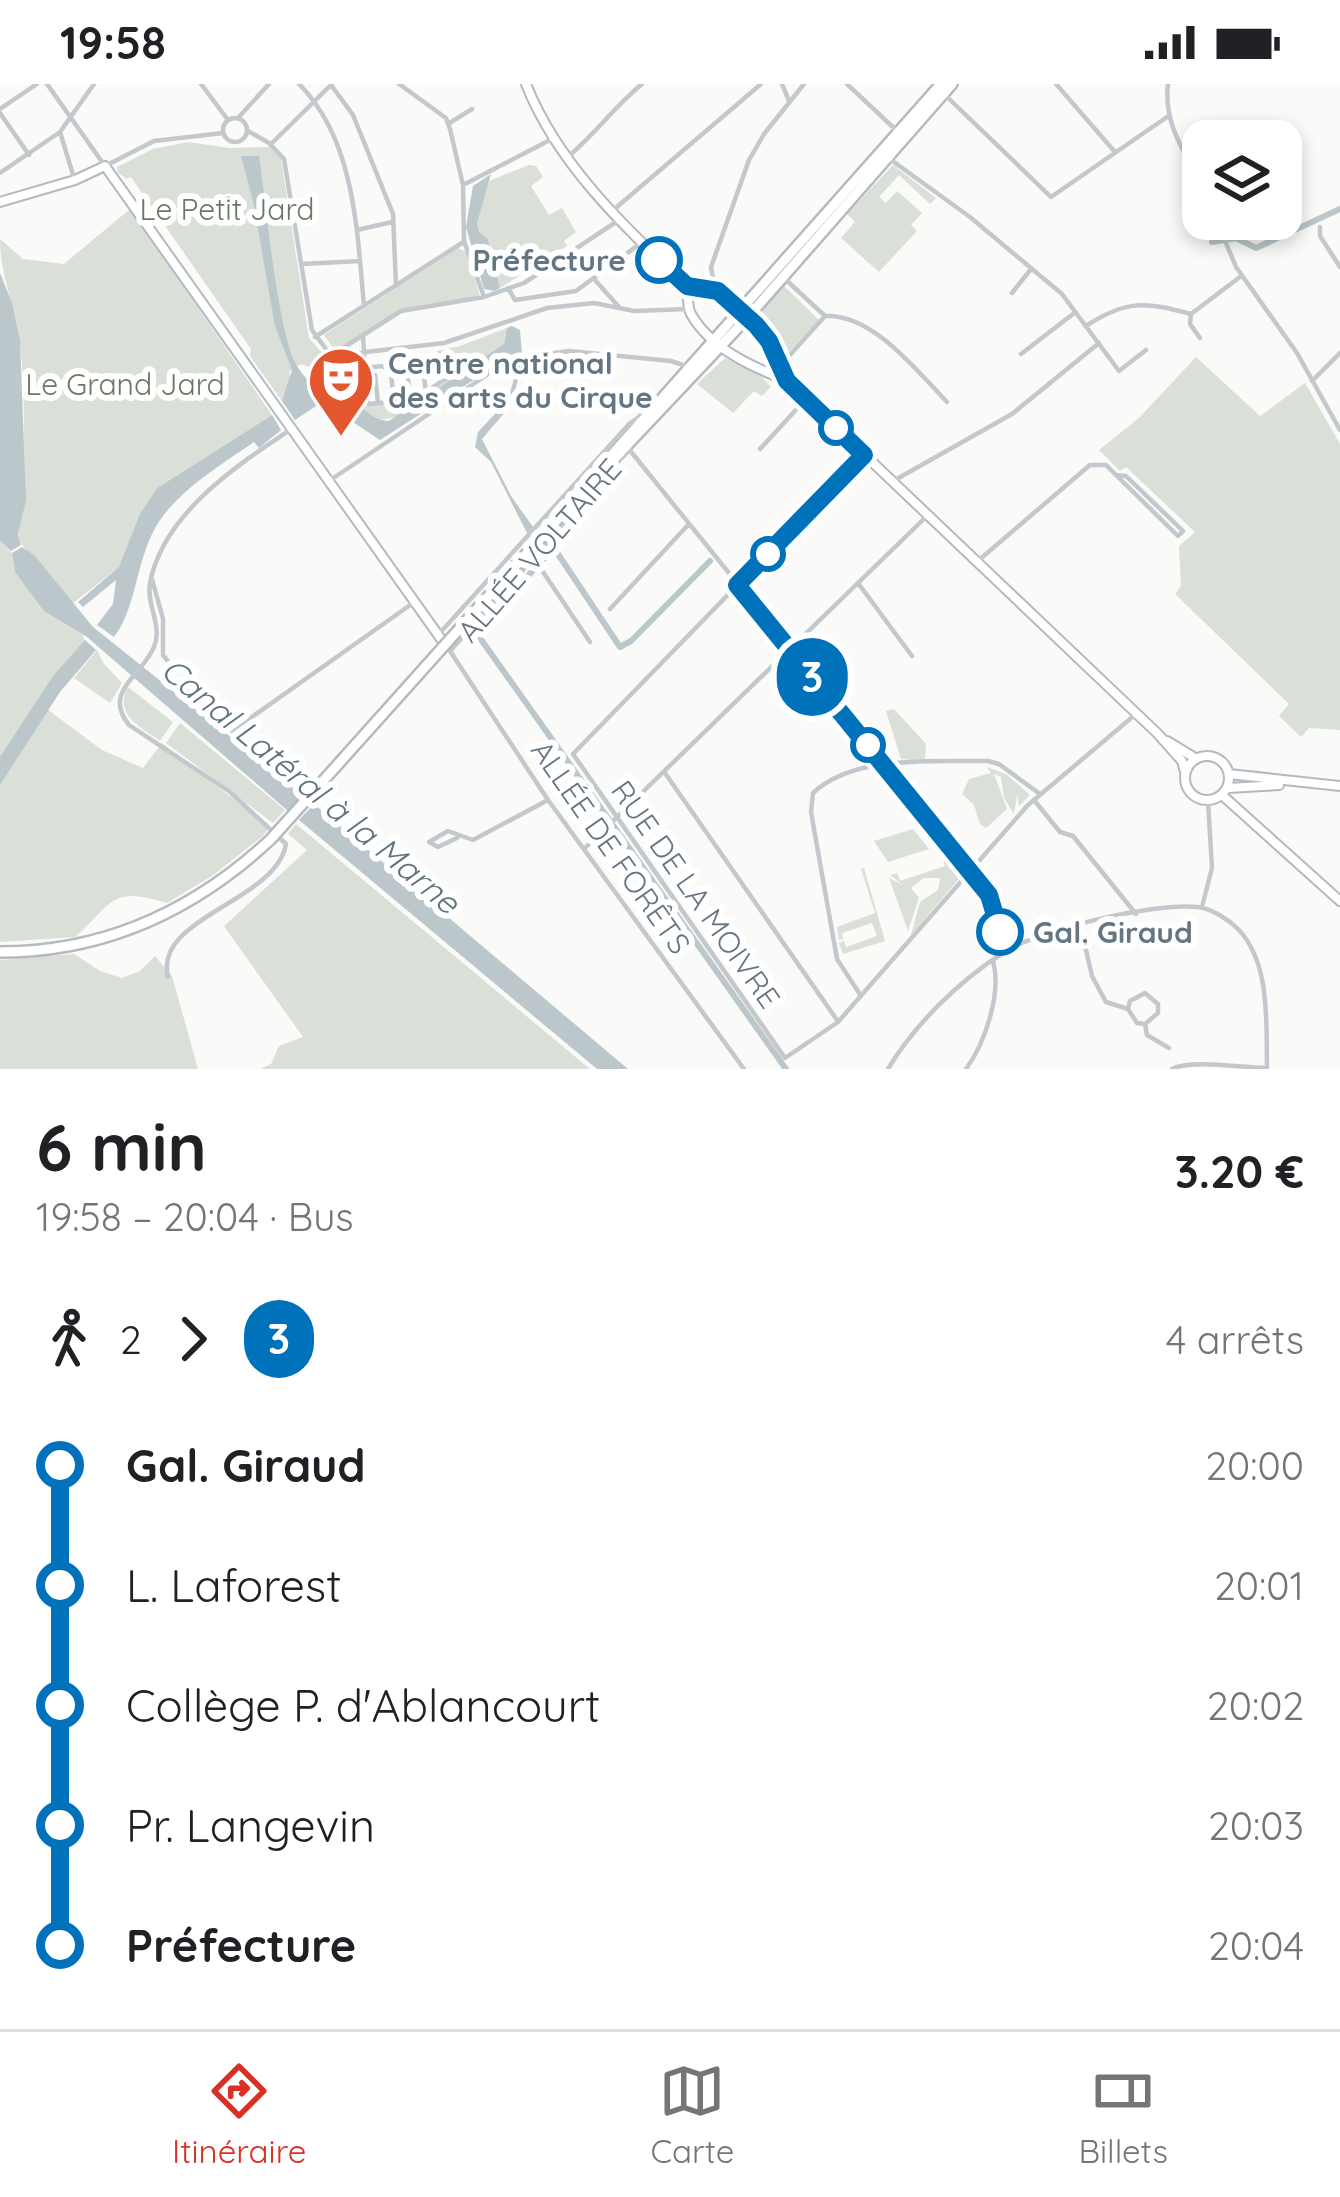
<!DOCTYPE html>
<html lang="fr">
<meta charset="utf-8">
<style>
:root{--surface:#fff;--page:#f6f6f6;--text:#202124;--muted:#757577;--line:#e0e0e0;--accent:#d93025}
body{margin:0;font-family:Quicksand,sans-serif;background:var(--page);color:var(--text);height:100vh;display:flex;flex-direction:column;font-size:45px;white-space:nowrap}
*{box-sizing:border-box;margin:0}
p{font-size:39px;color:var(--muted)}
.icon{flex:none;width:66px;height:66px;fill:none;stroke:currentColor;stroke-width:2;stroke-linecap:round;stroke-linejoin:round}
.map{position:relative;height:985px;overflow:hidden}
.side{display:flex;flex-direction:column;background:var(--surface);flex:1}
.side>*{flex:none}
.badge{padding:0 24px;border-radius:39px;font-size:42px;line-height:78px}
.controls{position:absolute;left:1182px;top:36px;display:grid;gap:24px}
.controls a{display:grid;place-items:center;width:120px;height:120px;border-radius:24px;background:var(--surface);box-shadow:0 6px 18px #0003;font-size:60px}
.map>.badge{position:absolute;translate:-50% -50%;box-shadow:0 0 0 6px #fff}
.legs{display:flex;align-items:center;gap:18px;height:132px;padding:0 36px;font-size:39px}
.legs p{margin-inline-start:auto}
.headline{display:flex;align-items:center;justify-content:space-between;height:204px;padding:0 36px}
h1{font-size:66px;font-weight:800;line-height:90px}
ul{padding:0 36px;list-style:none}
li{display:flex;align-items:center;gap:42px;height:120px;font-size:45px}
li i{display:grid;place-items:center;width:18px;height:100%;margin:0 15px;background:currentColor}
li i::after{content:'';width:30px;height:30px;margin:-15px;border:9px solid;border-radius:50%;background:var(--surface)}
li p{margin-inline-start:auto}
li:first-child i{background:linear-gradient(#0000 50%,currentColor 0)}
li:last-child i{background:linear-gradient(currentColor 50%,#0000 0)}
.status{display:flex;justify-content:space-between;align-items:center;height:84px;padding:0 60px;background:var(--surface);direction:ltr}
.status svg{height:33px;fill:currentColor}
.menu{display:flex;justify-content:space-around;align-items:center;height:168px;border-top:3px solid var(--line);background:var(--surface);font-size:33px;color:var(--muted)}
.menu a{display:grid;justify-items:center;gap:6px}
.menu .selected{color:var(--accent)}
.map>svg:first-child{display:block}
.green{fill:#dadfd7}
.water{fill:#bbc7cb}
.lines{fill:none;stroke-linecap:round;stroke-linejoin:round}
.canal{stroke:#bbc7cb;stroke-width:6}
.secondary-casing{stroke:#b3babf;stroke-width:12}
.primary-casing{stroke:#b5babe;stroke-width:14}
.street{stroke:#c3c8cc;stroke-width:4.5}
.secondary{stroke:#fff;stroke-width:8}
.primary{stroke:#fff;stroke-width:9}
.primary-bridge-casing{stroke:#b5babe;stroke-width:14;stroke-linecap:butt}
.primary-bridge{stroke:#fff;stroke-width:9}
.line-1-casing{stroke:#fff;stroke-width:27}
.line-1{stroke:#0072bc;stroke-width:18}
.stop-1-dot{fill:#fff;stroke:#0072bc;stroke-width:6}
.labels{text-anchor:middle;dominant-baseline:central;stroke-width:12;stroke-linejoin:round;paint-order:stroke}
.park-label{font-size:30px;fill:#687a64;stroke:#fff}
.stop-label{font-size:30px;font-weight:bold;fill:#657683;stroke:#fff;text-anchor:end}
.poi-label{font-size:30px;font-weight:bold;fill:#657683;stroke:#fff;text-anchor:start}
.street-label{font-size:30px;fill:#657683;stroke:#fff}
.water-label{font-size:33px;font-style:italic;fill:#60757c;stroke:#fff}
</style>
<div class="status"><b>19:58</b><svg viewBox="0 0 49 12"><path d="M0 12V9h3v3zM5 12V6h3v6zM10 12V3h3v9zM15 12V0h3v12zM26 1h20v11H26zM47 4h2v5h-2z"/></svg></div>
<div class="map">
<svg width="1340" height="985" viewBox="0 0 1340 985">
<rect width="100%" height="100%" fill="#fafaf8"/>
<path class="green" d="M188,58l41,6 41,-1 11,12 28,179 15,17 9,3 -17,12 -15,-6 -12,8 2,10 -9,19 -32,-45 1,-7 -120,-172 -5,2 -8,-7 -1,-5 36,-18z
M529,81l7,1 7,11 -12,9 18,29 13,-7 14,24 -12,9 3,5 -67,42 -12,-49 -9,-7 -2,-10 12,-41z
M893,81l43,33 -6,6 -31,-29 -20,22 7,6 11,-12 25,22 -11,12 6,6 -38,41 -38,-34 14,-16 -8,-8z
M130,125l142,206 -115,73 -38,79 -47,37c-7,-9 -51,-58 -52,-63 -5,-15 6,-38 5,-55 -2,-49 1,-100 -6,-148 -5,-36 -19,-62 -19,-99l23,20 41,5z
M458,164l8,4 14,44 -79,15 -65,41 -12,-17z
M783,201l36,35 -33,35 -26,-40z
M507,244l-3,16 -106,73 -21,3 -27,-21 -22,-5 34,-20 4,31 50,-4 37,-25 -2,-16 -12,-2 -2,-7 23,-5z
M1196,273l64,59 45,-33 35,61v286l-31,-2 -8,9 -22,-21 10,-12 -114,-110 6,-8 -2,-40 16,-14 -69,-65 -6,4 -21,-21 40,-32z
M725,274l35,17 11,12 -9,9 -8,-5 -21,22 -36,-29z
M0,457l12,12 3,19 30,39 37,23 3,7 -85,130z
M97,566l7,14 18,19 -12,20 -36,-25z
M128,603l45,35 -13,19c-20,-14 -47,-27 -32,-54z
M47,625l55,41 41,18 19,-25 107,84 -5,8 -52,41 -45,27c-58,-18 -53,0 -92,34l-75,5v-161z
M894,625l32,35 -1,17 -24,-2 -15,-48z
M180,639l105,87 -12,13 -107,-80z
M987,683l19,7 24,21 -11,11 -2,-11 -3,19 -10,-16 -3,-21 -7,-3 13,35 -21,19 -6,-4 -6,-19 -12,-11 7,-15 22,-6z
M296,740l294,245h-330l11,-5 8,-18 24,-9 -79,-111 83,-76 -19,-16z
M913,745l16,20 -41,13 -14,-21z
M948,771l14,20 -51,60 9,-33 18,-12 2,-12h-16l-13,10 8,10 -11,33 -19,-53 14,7 -13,-10 7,-2 3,8 45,-15 -2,-6z
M864,784l21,73 -42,13 -4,-11 5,-2 2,6 31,-11 -5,-13 -30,10 1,6 -4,1 -2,-13 38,-14 -14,-44z
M74,870l26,17 22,7 18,-7 15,-15 17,20 26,93h-198v-109z"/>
<path class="water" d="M241,72h18c7,44 18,177 38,210 16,26 30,22 53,33 15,8 20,21 39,22l115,-77 3,-16 5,-2 8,4 2,25 -25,10 -117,75 -53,-35 -8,-1 -24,16 -13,-19 10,-31 -17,-44 -22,-125z
M491,90l-14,49 2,9 9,7 12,49 -6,3 -10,-2 -18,-62 7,-41z
M0,189l12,30 8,37 6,160 -8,34 3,11 -10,6 -11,-10z
M522,278l-10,42 -30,35 29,57 22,31 -6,6 -36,-71 -16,-15 3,-15 30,-32 7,-25 -7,-2 6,-9z
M272,331l9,15 -22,18 -5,-6c-33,23 -84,53 -102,92 -16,33 -17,76 -38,103l-17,-12 16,-21 3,-24 -33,27 -5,-5 41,-35 21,-53 17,-26z
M22,463l12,8 59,72 209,167 -14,17 -201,-174 -43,-26 -29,-39 -3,-19z
M85,556l11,10 -36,42 -60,93v-28l53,-81z
M314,720l314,265h-31l-298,-249z"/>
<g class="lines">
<path class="canal" d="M1212,158l24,-4 20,10 84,-39
M546,466l3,3 5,-5 66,99 11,-6 79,-80
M549,469l-69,75v10l306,431"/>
<g class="secondary-casing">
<path id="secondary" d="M526,0c32,81 99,143 161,202
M0,118l75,-22 30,-14 341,480
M687,202c9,2 20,0 29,4 37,17 54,57 71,91l371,353 24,27 3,11
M687,202c1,9 0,20 4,28 19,34 61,53 95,66
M1167,657l28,17
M1185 694a22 22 0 1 1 44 0a22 22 0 1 1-44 0Z
M1229,690l111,12
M1228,704l51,-3
M1222,711l118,106"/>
</g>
<g class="primary-casing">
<path id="primary" d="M586,400l355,-400
M564,428l184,-195 204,-233
M0,868c105,0 195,-42 271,-113"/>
</g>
<path class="street" d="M47,0l58,82 49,-25 69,-8
M201,0l27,36
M299,0c56,56 58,147 65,222
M399,0l47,34 4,11 13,56 1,56 20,56
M782,0l7,17
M847,0l48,45
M1056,0l59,68
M1168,0c-5,41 18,69 35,105
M331,1l22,30 40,99 3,72
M945,11l106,102 116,-80
M0,25l37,-25
M0,29l29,42
M223 46a12 12 0 1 1 24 0a12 12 0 1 1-24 0Z
M238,34l31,-34
M448,40l24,-15
M248,47l21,12 15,16 28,171 19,26 113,-13 103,-35 47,-5 40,8 55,-2
M60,48l14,46
M272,59l60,-59
M570,71c26,-22 45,-49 72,-71
M887,73l83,60 92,77 57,77 27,-21
M0,89l60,-41 34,-48
M1292,91l7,1 -1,6h-7z
M463,101l91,-47
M1281,105l10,-7
M611,128l150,-128
M1216,135l20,48 61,86 43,77
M1320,143v9l20,31
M357,146l35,-8
M1222,149l19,-14
M301,180l59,-3
M595,196l24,27
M508,204l7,12 61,-9 65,-48
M715,205l-4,-22 38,-107 15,-26 40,-50
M1012,209l19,-24
M1191,230l-1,10 10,14
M825,232c47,-3 92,55 122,86
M1086,242c41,-27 60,-24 105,-12l49,-37
M363,251l4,66 2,3 46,-4 27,-19 -4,-22c-17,3 -31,13 -48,14l-7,-7 -20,2
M315,253l147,-94
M335,269l66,-42 83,-14 40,-14 95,-63
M1021,270l52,-40
M438,275l13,2 1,14 -8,5
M778,277l11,-5 36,-40 -40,-37
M422,278l4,30
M407,285l3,30
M391,289l3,29
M375,291l3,28
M1312,297l28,-28
M760,365l45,-49
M864,371l-291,299 212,304 53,-36 190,-217 108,-91
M895,396l117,-66 87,-71
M329,397l180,-121 60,-9 102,10 15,5
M535,476l55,82
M979,476l111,-95h16l10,10 10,1 57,55 -5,5 -62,-61
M152,495l11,40v36l8,10
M858,499l54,73
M610,525l78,-84
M438,551l192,-212 15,-10
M450,567l158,-175 20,-28 361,447 15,57
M450,567l98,149 196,269
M232,647l181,-128
M665,689l172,247
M1034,716l26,32 13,4 63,78
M457,754l-19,9 -9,-5 19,-11 25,9 75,-40
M584,765l344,-334
M1202,823l10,-39 -4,-67
M1080,840l12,52 14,26 22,7 9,14 8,1 13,-11v-9l-13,-11 -15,8 -2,8
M168,893c-15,-60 108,-75 118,-133l-56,-52 -101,-67c-27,-34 13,-49 25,-78 9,-21 -8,-42 -4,-64 13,-69 86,-117 140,-153
M861,912l-24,-37 -26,-147 2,-19c42,-39 121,-31 175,-32l11,3 41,30
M1145,940l2,11 22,13
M888,985c27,-45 71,-88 115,-116 37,-24 153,-51 195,-46 14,2 30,12 40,22 33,34 28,95 29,140
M966,985c19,-26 36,-76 27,-108
M1172,985c19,-10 70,-1 95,-1"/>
<use href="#secondary" class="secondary"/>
<use href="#primary" class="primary"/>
<g class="primary-bridge-casing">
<path id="primary-bridge" d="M271,755l293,-327"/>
</g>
<use href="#primary-bridge" class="primary-bridge"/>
</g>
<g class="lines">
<g class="line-1-casing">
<path id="line-1" d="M659,176l28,26 31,5 38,34 13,16 18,40 77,74 -127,130 252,310 11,37"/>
</g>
<use href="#line-1" class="line-1"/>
</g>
<defs>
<g id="theatre-pin" transform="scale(3.45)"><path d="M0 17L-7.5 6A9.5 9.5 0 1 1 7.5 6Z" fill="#e4572e" stroke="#fff"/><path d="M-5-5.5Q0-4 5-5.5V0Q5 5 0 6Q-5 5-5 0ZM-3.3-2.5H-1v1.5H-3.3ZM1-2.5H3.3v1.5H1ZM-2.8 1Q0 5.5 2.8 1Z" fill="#fff"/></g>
</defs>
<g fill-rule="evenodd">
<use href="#theatre-pin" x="341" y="296"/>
</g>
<g class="stop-1-dot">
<circle cx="659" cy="176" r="21"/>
<circle cx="836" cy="344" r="15"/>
<circle cx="768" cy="470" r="15"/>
<circle cx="868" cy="661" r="15"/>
<circle cx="1000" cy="848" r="21"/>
</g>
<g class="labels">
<g class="park-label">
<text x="227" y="125">Le Petit Jard</text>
<text x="125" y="300">Le Grand Jard</text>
</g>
<g class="stop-label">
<text x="626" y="176">Préfecture</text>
<text x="1033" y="848" text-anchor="start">Gal. Giraud</text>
</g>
<g class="poi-label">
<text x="388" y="279">Centre national<tspan x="388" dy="34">des arts du Cirque</tspan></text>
</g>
<g class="street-label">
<text transform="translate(539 466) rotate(-49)">ALLÉE VOLTAIRE</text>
<text transform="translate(611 763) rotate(55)">ALLÉE DE FORÊTS</text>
<text transform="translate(696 810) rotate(55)">RUE DE LA MOIVRE</text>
</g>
<g class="water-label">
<text transform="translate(311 701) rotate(40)">Canal Latéral à la Marne</text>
</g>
</g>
</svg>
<div class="controls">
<a><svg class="icon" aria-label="layers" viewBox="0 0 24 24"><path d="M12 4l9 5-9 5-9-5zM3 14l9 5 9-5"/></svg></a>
</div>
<b class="badge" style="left:812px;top:593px;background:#0072bc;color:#fff">3</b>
</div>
<section class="side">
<div class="headline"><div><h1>6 min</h1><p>19:58 – 20:04 · Bus</p></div><b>3.20 €</b></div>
<div class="legs"><svg class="icon" aria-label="walk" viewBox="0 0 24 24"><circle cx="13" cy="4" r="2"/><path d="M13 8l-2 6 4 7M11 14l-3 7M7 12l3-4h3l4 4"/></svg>2<svg class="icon" aria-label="forward" viewBox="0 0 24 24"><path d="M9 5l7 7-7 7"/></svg><b class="badge" style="background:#0072bc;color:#fff">3</b><p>4 arrêts</p></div>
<ul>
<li><i style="color:#0072bc"></i><b>Gal. Giraud</b><p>20:00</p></li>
<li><i style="color:#0072bc"></i><span>L. Laforest</span><p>20:01</p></li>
<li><i style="color:#0072bc"></i><span>Collège P. d'Ablancourt</span><p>20:02</p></li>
<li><i style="color:#0072bc"></i><span>Pr. Langevin</span><p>20:03</p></li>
<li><i style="color:#0072bc"></i><b>Préfecture</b><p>20:04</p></li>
</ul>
</section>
<nav class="menu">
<a class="selected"><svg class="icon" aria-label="directions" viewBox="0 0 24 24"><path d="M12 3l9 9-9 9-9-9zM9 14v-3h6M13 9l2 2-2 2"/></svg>Itinéraire</a>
<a><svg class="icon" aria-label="map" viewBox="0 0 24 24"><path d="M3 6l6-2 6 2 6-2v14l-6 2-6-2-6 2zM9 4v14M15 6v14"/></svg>Carte</a>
<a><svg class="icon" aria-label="tickets" viewBox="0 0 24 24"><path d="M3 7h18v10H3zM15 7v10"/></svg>Billets</a>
</nav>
